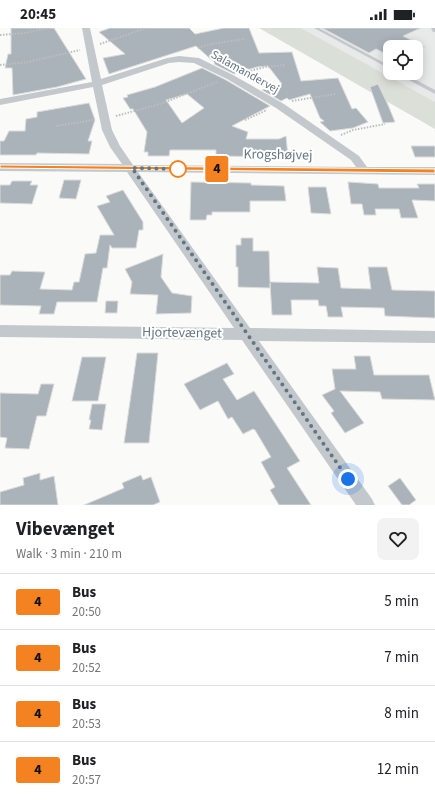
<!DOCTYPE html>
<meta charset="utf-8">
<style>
:root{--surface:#fff;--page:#f2f2f2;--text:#202124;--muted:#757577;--line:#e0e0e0}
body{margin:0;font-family:"Source Sans 3",sans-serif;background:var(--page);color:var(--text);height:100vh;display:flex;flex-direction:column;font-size:15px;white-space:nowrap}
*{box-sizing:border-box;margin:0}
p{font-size:13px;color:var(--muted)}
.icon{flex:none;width:22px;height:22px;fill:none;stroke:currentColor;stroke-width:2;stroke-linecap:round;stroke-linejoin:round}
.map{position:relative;height:477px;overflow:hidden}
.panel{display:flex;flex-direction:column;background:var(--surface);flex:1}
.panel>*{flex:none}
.badge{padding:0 8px;border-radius:3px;font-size:14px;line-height:26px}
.tools{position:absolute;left:383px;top:12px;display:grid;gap:8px}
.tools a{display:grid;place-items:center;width:40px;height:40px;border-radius:8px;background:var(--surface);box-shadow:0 2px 10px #0003;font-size:20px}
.you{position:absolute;width:20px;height:20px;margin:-10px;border:3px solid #fff;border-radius:50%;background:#1a73e8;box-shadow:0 0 0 6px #1a73e833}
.map>.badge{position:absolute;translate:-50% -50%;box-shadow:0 0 0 2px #fff}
.round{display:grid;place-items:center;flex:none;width:42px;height:42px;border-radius:8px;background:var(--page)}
.headline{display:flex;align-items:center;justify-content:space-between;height:68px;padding:0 16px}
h1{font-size:19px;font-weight:700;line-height:30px}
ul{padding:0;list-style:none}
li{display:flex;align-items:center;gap:12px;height:56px;padding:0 16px;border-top:1px solid var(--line)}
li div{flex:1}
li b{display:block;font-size:15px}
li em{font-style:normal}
li .badge{min-width:44px;font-weight:700;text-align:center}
.status{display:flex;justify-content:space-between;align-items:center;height:28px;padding:0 20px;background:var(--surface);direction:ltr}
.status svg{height:11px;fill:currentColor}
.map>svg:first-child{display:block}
.built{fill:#e8e9e9;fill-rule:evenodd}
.green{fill:#dadfd7}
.building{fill:#aab3b9;stroke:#dcdcda;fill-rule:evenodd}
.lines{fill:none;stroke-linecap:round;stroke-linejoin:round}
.path{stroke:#bbbfc2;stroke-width:2;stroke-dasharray:1.5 1.5;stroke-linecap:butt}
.lane{fill:#c3c8cc;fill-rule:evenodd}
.street{fill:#c3c8cc;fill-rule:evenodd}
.line{fill:#f58220;stroke:#fff}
.walk{stroke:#657683;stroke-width:4;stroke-dasharray:0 7.2}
.stop-dot{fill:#fff;stroke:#f58220;stroke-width:2}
.labels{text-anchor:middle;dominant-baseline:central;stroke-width:4;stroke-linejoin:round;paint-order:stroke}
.far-street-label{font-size:12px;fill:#657683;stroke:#fff}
.street-label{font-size:14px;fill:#657683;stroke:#fff}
</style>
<div class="status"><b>20:45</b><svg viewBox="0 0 49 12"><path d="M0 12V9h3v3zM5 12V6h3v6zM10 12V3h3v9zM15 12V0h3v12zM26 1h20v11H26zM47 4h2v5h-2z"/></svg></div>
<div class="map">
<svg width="435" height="477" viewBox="0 0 435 477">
<rect width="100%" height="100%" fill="#fafaf8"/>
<path class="built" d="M301,0h134v74l-32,-17zM390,19h26v26h-26z"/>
<path class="green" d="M259,0h42l134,74v27z"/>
<path class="building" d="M11,0h43l32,51 -29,8 -44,8 -1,-27h-7l3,-14h3z
M110,0h79l6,6 29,-6h25l10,25 33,-1 9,29 37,-3 14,31 4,-1 12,14 -15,6 -23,3 -10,-9 4,-1 -4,-3 -10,-24 -21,6 -2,-2 -6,3 -19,-11 20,-6 -14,-18 -11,1 -23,7 -20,-10 1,-1 -19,-17 -87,28 -6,-16 22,-4 -26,-22z
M322,0h99l-18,8 22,11h-35v9l-14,-7 -7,4z
M202,40l24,12 44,26 -38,20 16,6 -2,7h33l7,-3 2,21 -72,-1v-6h-46l-1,6h-21v-4h-4l3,-20 -14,-23h-3l-7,-11 5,-1 -1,-2 28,-8zM187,66l17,14 -22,15 -16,-23z
M378,56l10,21 7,17 -12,1 -13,-36z
M89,75l6,17 -7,21h4l-3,13 -52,-1 -1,2h-36v-14h4l5,-10h16l1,-12 11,-2v-5z
M411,118h24v11h-20z
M64,152h17l-5,19 -17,-1z
M12,153h20l-2,4h8l-6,19 -32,-1v-18h10z
M191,154l60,1v2l33,1 2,15h-36v11h-38v3h-5l-1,5h-16z
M348,154l30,2 1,4h40l-2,-4h18v17l-23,-1 6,18h-17l-2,-9h-24l1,6h-12l-2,-11h-11z
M308,159h18l5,27 -20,-1z
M123,162l20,32v8h-4l-3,18h-24l-2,-3 -3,23h-4l-6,34h-40l-3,12h-15l2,-8 -41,-1v-30h10l2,-4 33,1 -5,17 32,1 2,-8h5l6,-28 11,-1 4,-18h14l-17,-29 13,-4 -4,-6z
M241,210h12v13h16l1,31 49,1 -2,-16 21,1 3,20 30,1 -3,-22h19l5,23 43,1v27l-50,-2 -1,-8 -43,-1 2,10h-15l-2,-11h-7l-1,-6h-27l1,15h-20l-2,-32v5l-32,-1v-20h-2v-22h5z
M163,226l-2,23 11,16 20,3 -1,17 -35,1 2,-19 -28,-1 2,-12 -7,-13z
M106,273h12l-1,12h-12z
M137,325h21l-9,90h-25z
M354,328h16l4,19h55l6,25 -53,-1 -2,-7 -40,-1 24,32 -19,10 -14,-20 3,-2 -12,-16 13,-6 -3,-20h24z
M82,329h24l-8,44h-26z
M227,335l7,11 -11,5 14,21 17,-9 46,70 -13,7 24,37h-32l-9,-15 5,-3 -14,-25 10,-5 -16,-27 -2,-1 -10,5 -11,-17 -4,2 -10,-18 -18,9 -16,-26z
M41,356h13l-8,32h-9l-8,33 -24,-1 2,-10 -7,-1v-44l38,1z
M92,376h14l-4,26 -13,-1 2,-9h-2z
M40,445v7l14,-4 4,29h-58v-13l24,-7 -1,-7z
M141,447l2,5 8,-3 9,25 -7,3h-69l40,-17 -2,-5z
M400,450l16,22 -7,5h-7l-14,-19z"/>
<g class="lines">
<path class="path" d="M0,7l25,-2 25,-5
M100,16l46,-16
M198,20l13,-4 33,-5
M0,37l28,-3 52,-12
M242,45l23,-6 20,-2
M292,73l43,-7
M116,88l44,-12 57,-22
M245,92l22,-10
M56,98l37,-6
M341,107l12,-5 32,-6"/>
<path class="lane" d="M314,0h5l71,38v3z
M431,0h4v4h-2z
M396,45h7l32,17v4z"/>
<path class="street" d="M82,0h8l11,51 66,-21 12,-2 20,2 34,17 51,29 75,52 8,11h68v8l-297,-3 112,156 185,3v12l-176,-2 113,158 3,6h-19l-114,-165 -242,-3v-12l234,3 -107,-156 -127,-1v-8l122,1 -12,-17 -8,-17 -9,-43 -93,18v-6l92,-17zM179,34l15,1 33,16 49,29 75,52 5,7 -223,-2 -13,-19 -8,-16 -10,-45 67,-22z"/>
</g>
<path class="line" d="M0,137l435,4v4l-435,-5z"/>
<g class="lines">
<path class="walk" d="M178,141l-46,-1 216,311"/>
</g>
<circle class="stop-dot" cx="178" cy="141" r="8"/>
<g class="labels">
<g class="far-street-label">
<text transform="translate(245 44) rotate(29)">Salamandervej</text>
</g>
<g class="street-label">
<text transform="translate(278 127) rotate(1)">Krogshøjvej</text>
<text transform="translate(182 305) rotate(1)">Hjortevænget</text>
</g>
</g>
</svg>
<div class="tools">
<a><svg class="icon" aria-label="locate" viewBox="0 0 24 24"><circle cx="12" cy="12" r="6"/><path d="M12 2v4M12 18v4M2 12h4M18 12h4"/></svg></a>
</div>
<div class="you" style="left:348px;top:451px"></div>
<b class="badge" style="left:217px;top:141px;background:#f58220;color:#111">4</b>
</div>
<section class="panel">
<div class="headline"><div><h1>Vibevænget</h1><p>Walk · 3 min · 210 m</p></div><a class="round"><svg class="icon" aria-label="heart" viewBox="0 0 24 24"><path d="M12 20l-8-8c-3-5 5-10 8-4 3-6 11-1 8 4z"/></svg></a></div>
<ul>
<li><span class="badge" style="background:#f58220;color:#111">4</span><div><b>Bus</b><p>20:50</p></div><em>5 min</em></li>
<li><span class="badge" style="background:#f58220;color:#111">4</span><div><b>Bus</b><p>20:52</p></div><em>7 min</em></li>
<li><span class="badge" style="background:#f58220;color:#111">4</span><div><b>Bus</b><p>20:53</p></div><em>8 min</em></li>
<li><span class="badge" style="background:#f58220;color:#111">4</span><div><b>Bus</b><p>20:57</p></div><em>12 min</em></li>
</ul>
</section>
